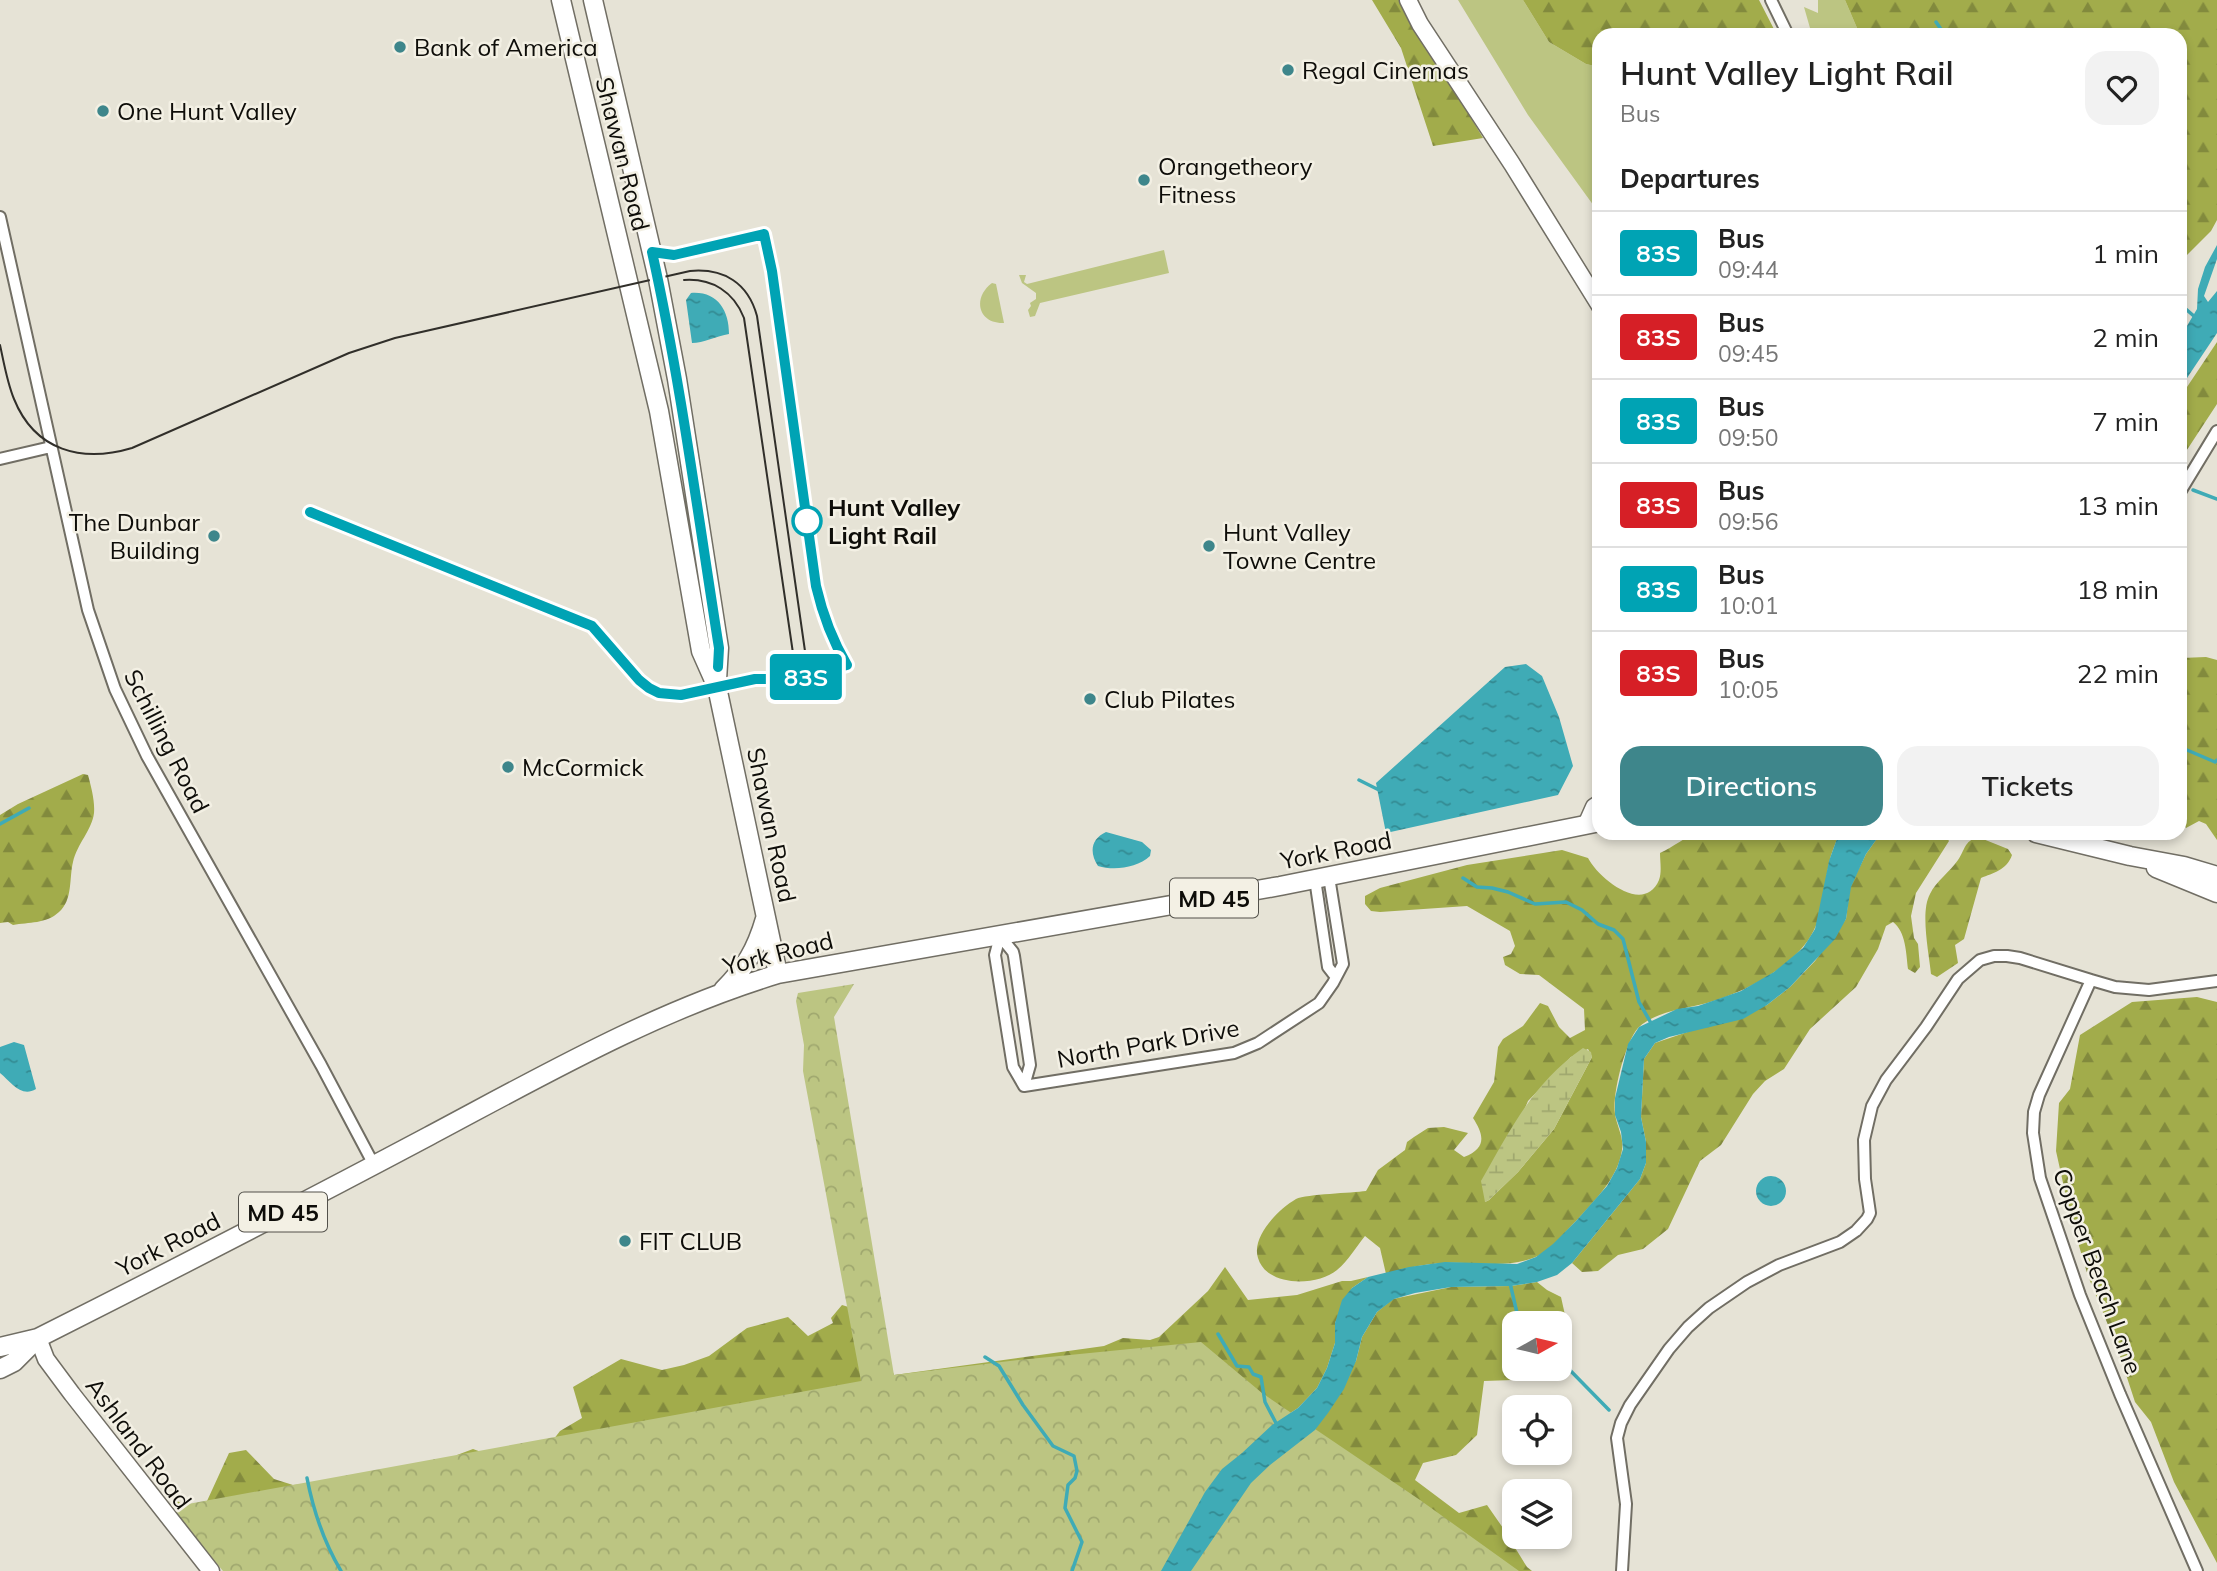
<!DOCTYPE html>
<style>
:root{--surface:#fff;--page:#f2f2f2;--text:#222;--muted:#767676;--line:#e0e0e0;--accent:#3e868b}
body{margin:0;font-family:Mulish,sans-serif;background:var(--page);color:var(--text);height:100vh;display:flex;flex-direction:column;font-size:26px;white-space:nowrap}
*{box-sizing:border-box;margin:0}
p{font-size:23px;color:var(--muted)}
.icon{flex:none;width:38px;height:38px;fill:none;stroke:currentColor;stroke-width:2;stroke-linecap:round;stroke-linejoin:round}
.map{position:relative;flex:1;overflow:hidden}
.side{position:absolute;left:1592px;top:28px;width:595px;height:812px;display:flex;flex-direction:column;background:var(--surface);border-radius:21px;box-shadow:0 4px 10px #0003}
.side>*{flex:none}
.badge{padding:0 14px;border-radius:5px;font-size:24px;line-height:46px}
.needle{width:46px;rotate:82deg}
.controls{position:absolute;left:1502px;top:1311px;display:grid;gap:14px}
.controls a{display:grid;place-items:center;width:70px;height:70px;border-radius:14px;background:var(--surface);box-shadow:0 4px 10px #0003;font-size:35px}
.map>.badge{position:absolute;translate:-50% -50%;box-shadow:0 0 0 4px #fff}
h2{padding:0 28px;font-size:26px;line-height:63px}
.round{display:grid;place-items:center;flex:none;width:74px;height:74px;border-radius:21px;background:var(--page)}
.head{display:flex;align-items:center;justify-content:space-between;height:119px;padding:0 28px}
h1{font-size:33px;font-weight:600;line-height:52px}
.primary-button{display:flex;gap:14px;margin-top:auto;padding:14px 28px}
.primary-button a{flex:1;height:80px;border-radius:21px;background:var(--accent);color:#fff;font-size:28px;font-weight:600;line-height:80px;text-align:center}
.primary-button a+a{background:var(--page);color:var(--text)}
ul{padding:0;list-style:none}
li{display:flex;align-items:center;gap:21px;height:84px;padding:0 28px;border-top:2px solid var(--line)}
li div{flex:1}
li b{display:block;font-size:26px}
li em{font-style:normal}
li .badge{min-width:77px;font-weight:700;text-align:center}
.map>svg:first-child{display:block}
.green{fill:#bcc582}
.forest{fill:url(#forest-firs);fill-rule:evenodd}
.wetland{fill:url(#wetland-marsh)}
.park{fill:url(#park-crowns)}
.water{fill:url(#water-ripples)}
.lines{fill:none;stroke-linecap:round;stroke-linejoin:round}
.stream{stroke:#3fabb6;stroke-width:3.5}
.minor-casing{stroke:#716e64;stroke-width:14}
.secondary-casing{stroke:#716e64;stroke-width:19}
.primary-casing{stroke:#716e64;stroke-width:21}
.minor{stroke:#fff;stroke-width:10}
.secondary{stroke:#fff;stroke-width:16}
.primary{stroke:#fff;stroke-width:18}
.tram{stroke:#312f2a;stroke-width:2}
.line-casing{stroke:#fff;stroke-width:16}
.line{stroke:#00a3b4;stroke-width:10}
.poi-dot{fill:#3e868b;stroke:#f3f0e4;stroke-width:2.5}
.stop-dot{fill:#fff;stroke:#00a3b4;stroke-width:3.5}
.labels{text-anchor:middle;dominant-baseline:central;stroke-width:5;stroke-linejoin:round;paint-order:stroke}
.shield{fill:#f3f0e4;stroke:#53514b;stroke-width:2}
.shield-label{font-size:23px;font-weight:bold;fill:#0e0d09}
.poi-label{font-size:24px;fill:#0e0d09;stroke:#f3f0e4;text-anchor:start}
.street-label{font-size:24px;fill:#0e0d09;stroke:#f3f0e4}
.stop-label{font-size:24px;font-weight:bold;fill:#0e0d09;stroke:#f3f0e4;text-anchor:start}
</style>
<div class="map">
<svg width="2217" height="1571" viewBox="0 0 2217 1571">
<defs>
<pattern id="forest-firs" width="22" height="20" patternUnits="userSpaceOnUse" patternTransform="scale(1.75)"><rect width="22" height="20" fill="#a2ac4b"/><path d="M5 1l3.5 6h-7zM16 11l3.5 6h-7z" fill="#828a3d"/></pattern>
<pattern id="wetland-marsh" width="20" height="14" patternUnits="userSpaceOnUse" patternTransform="scale(1.75)"><rect width="20" height="14" fill="#bcc582"/><path d="M1 5h8M5 5V1M11 12h8M15 12V8" fill="none" stroke="#a0a86f"/></pattern>
<pattern id="park-crowns" width="20" height="18" patternUnits="userSpaceOnUse" patternTransform="scale(1.75)"><rect width="20" height="18" fill="#bcc582"/><path d="M2 6a3 3 0 1 1 6 0M12 15a3 3 0 1 1 6 0" fill="none" stroke="#a0a86f"/></pattern>
<pattern id="water-ripples" width="26" height="14" patternUnits="userSpaceOnUse" patternTransform="scale(1.75)"><rect width="26" height="14" fill="#3fabb6"/><path d="M2 4q2-2 4 0t4 0M15 11q2-2 4 0t4 0" fill="none" stroke="#338a92"/></pattern>
</defs>
<rect width="100%" height="100%" fill="#e6e3d6"/>
<path class="green" d="M1458,0h65l26,42 37,22 13,3v146l-71,-98z
M1818,0h27l15,35h-48l-8,-28 14,6z
M1164,250l5,23 -129,30 -5,13 -5,1 -2,-7 3,-4 -1,-3 6,-4v-6l-14,-10 -3,-8h7l-2,7 3,2z
M992,283l4,1 8,39c-26,1 -32,-25 -12,-40z"/>
<path class="forest" d="M1372,0h29l82,138 -50,8 -32,-98z
M1523,0h236l18,35h-177l-1,32 -13,-3 -37,-22z
M1845,0h372v220l-6,11 -30,30 -1,-226h-320z
M2217,342v62l-36,55v-63z
M2206,657l11,3v180l-11,-16 -7,-3 -13,7c-15,-21 8,-50 -6,-66l1,-104z
M83,774l5,1c3,11 7,26 6,38 -2,17 -17,31 -21,49 -4,16 0,38 -14,50 -13,12 -30,10 -46,13l-5,-3 -8,1v-108l18,-11z
M1699,833h140c-3,10 -8,20 -10,30 -5,22 -5,48 -15,67 -17,36 -70,63 -107,73 -21,6 -52,8 -69,25 -13,15 -26,66 -23,86 2,13 9,23 7,36 -4,28 -27,50 -45,70 -13,13 -27,32 -44,38 -29,11 -59,3 -89,5 -20,1 -39,5 -58,11l-6,-26 -15,-12c-9,11 -17,25 -28,34 -19,16 -70,18 -79,-12 -7,-22 21,-49 38,-59 11,-5 56,-6 70,-8l12,-21 27,-20 2,-8 7,-5 14,-9 16,-1 24,6 -14,17 10,7c23,-9 20,-22 9,-39l21,-36 4,-35 5,-8 20,-13 17,-23 8,3 11,21 11,11 15,-8 -1,-21 -45,-34 -19,-1 -15,-9 -2,-8 8,-3 4,-8 -5,-15 -43,-25 -87,6 -9,-1 -6,-7v-8l15,-8 87,-23 95,-15 26,8c11,21 56,57 71,22 3,-8 1,-19 1,-27 14,-6 25,-17 39,-20zM1588,1049l4,8 -38,72 -36,43 -29,28 -4,2 43,-101 43,-44z
M1881,833h60l4,2 4,6 -33,52 -5,23 3,22 4,6 2,23 -5,6 -7,-4c-2,-16 -2,-37 -15,-47l-7,4 -8,23 -22,38 -46,42 -26,40 -19,12 -12,13 -32,51 -21,16 -32,68 -25,20 -25,6 -20,16 -16,1 -10,-9 68,-84 6,-16v-21l-5,-25 3,-58 11,-16 112,-38 23,-18 25,-26 31,-42 4,-32 16,-33z
M1978,837l30,12 4,6c-5,15 -19,18 -31,23l-17,61 -9,6 3,18 -21,14 -6,-3c-2,-21 -11,-62 -1,-80 6,-13 20,-22 28,-34 7,-10 6,-19 20,-23z
M2197,997l20,5v561l-43,-81 -23,-60 -16,-20 -18,-55 -29,-71 -17,-57 -15,-68 3,-48 11,-14 10,-54 52,-33z
M1225,1267l23,33 49,-5 45,-14h9l17,-4 -16,11 -17,35v20l-8,25 -10,20 -19,20 -26,17 -1061,124 -40,-51 20,10 16,-7 22,-48 17,-3 28,29 19,6 166,-14 -2,-16 16,-6 22,8 52,-9 13,-17 22,-13 -9,-31 48,-28 41,11 22,-5 25,-9 38,-28 41,-11 20,19 25,-13 -2,-5 11,-13 26,8 26,62 210,-29 19,-8 27,2 9,-3 49,-46z
M1537,1282l10,8 14,7 4,18 -5,15 9,17 -10,13v-37h-45v45l15,1 -16,11 -29,1 -7,54 -21,20 -33,8 -8,17 44,33 28,-8 16,23 24,39 5,4h-341l165,-210 6,-24 15,-25 16,-13 58,-12 60,-1z"/>
<path class="wetland" d="M1583,1048l8,4 1,5 -38,72 -36,43 -29,28 -4,2 -4,-21c30,-52 51,-97 102,-133z"/>
<path class="park" d="M854,984l-20,33 60,358 125,-15 182,-18 61,51 158,107 99,71h-1296l-47,-56 1,-9 684,-125 -58,-310 1,-26 -8,-44 2,-8z"/>
<path class="water" d="M2217,245v14l-13,37 4,6 9,-11v42l-36,54v-51l16,-27 1,-20 7,-22z
M691,293c26,-2 38,17 38,41 -12,2 -26,9 -37,9l-6,-43z
M1526,664l16,12 17,41 14,49 -15,29 -172,38 -10,-50 129,-116z
M1106,832l36,10 9,8 -1,6c-13,12 -36,15 -52,10 -9,-14 -7,-27 8,-34z
M1839,833h42l-15,21 -15,33 -5,32 -11,20 -45,48 -23,18 -24,14 -74,18 -14,6 -11,16 -3,58 5,25v21l-6,16 -68,84 -15,12 -20,7 -26,4 -60,1 -36,6 -21,6 -17,13 -15,25 -6,24 -12,28 -16,24 -13,17 -45,35 -19,18 -60,88h-30l44,-79 17,-23 20,-16 30,-28 26,-17 19,-20 10,-20 8,-25v-20l7,-23 10,-12 16,-11 41,-10 36,-5 72,2 19,-7 17,-13 23,-23 31,-35 10,-18 6,-19 -2,-17 -6,-17v-17l13,-54 11,-17 38,-18 21,-3 43,-15 33,-19 29,-24 12,-19 14,-68z
M14,1042l10,3 12,44c-15,9 -25,-7 -36,-16v-26z
M1756 1191a15 15 0 1 1 30 0a15 15 0 1 1-30 0Z"/>
<g class="lines">
<path class="stream" d="M1936,22l9,13
M2180,304l15,13
M2193,490l24,9
M2180,747l35,15 2,-2
M1359,780l20,10
M0,824l29,-16
M1463,878l14,9 15,1 16,4 27,12 31,-2 16,8 16,14 16,6 9,9 16,63 12,21
M1510,1283l7,30 16,10
M1218,1334l19,32 12,1 4,7 8,3 4,25 12,23
M985,1357l14,9 24,39 30,41 21,10 3,15 -2,7 -7,7 -3,23 17,34 -10,29
M1559,1359l50,51
M307,1478c6,31 18,66 34,93"/>
<g class="minor-casing">
<path id="minor" d="M1771,0l17,35
M0,217l88,393 27,79 32,67 174,309 53,100
M0,459l51,-12
M2180,492l37,-61
M1315,879l13,88 7,9
M1000,936l13,16 1,4 16,109 -6,21
M1000,936l-5,19 18,112 11,19
M2091,980l24,7 34,3 68,-9
M1024,1086l210,-33 24,-10 61,-40 14,-20 10,-19 -14,-87
M1622,1571l4,-67 -9,-66 4,-15 9,-18 39,-56 19,-22 21,-19 38,-26 32,-17 61,-23 16,-11 11,-12 3,-6 -5,-34 -1,-39 8,-34 14,-26 40,-53 32,-48 22,-19 14,-4h13l13,2 71,22 -52,115 -5,17 -1,21 7,45 40,117 40,99 77,177"/>
</g>
<g class="secondary-casing">
<path id="secondary" d="M1408,0l12,24 92,140 88,142
M1586,825l8,-18 6,-4
M38,1338l8,21 26,35 139,177"/>
</g>
<g class="primary-casing">
<path id="primary" d="M561,0l98,411 42,240 16,36 61,287
M593,0l65,279 19,100 42,269 -2,32
M2036,833l94,23 54,10 33,10
M2156,868l61,25
M723,990c22,-22 33,-40 42,-71
M0,1347l38,-9c131,-66 261,-133 391,-202 113,-60 226,-125 349,-162l502,-88 320,-64
M0,1369l14,-7 24,-24"/>
</g>
<use href="#minor" class="minor"/>
<use href="#secondary" class="secondary"/>
<use href="#primary" class="primary"/>
<path class="tram" d="M684,280c28,-2 50,12 60,38l50,342
M0,345c4,18 7,37 14,54 21,52 68,64 118,49l217,-95 46,-15 295,-67c34,-3 58,12 67,45l49,342"/>
</g>
<g class="lines">
<g class="line-casing">
<path id="line" d="M310,512l282,114 47,54 10,8 10,5 22,2 74,-16h41l51,-14c-15,-25 -24,-49 -31,-79l-44,-315 -8,-37 -90,21 -22,-3c29,131 46,264 67,396l-1,19"/>
</g>
<use href="#line" class="line"/>
</g>
<g class="poi-dot">
<circle cx="400" cy="47" r="7"/>
<circle cx="1288" cy="70" r="7"/>
<circle cx="103" cy="111" r="7"/>
<circle cx="1144" cy="180" r="7"/>
<circle cx="214" cy="536" r="7"/>
<circle cx="1209" cy="546" r="7"/>
<circle cx="1090" cy="699" r="7"/>
<circle cx="508" cy="767" r="7"/>
<circle cx="625" cy="1241" r="7"/>
</g>
<circle class="stop-dot" cx="807" cy="521" r="14"/>
<g class="labels">
<g class="shield">
<rect x="1170" y="878.5" width="88" height="39" rx="5"/>
<rect x="239" y="1192.5" width="88" height="39" rx="5"/>
</g>
<g class="shield-label">
<text x="1214" y="898">MD 45</text>
<text x="283" y="1212">MD 45</text>
</g>
<g class="poi-label">
<text x="414" y="47">Bank of America</text>
<text x="1302" y="70">Regal Cinemas</text>
<text x="117" y="111">One Hunt Valley</text>
<text x="1158" y="166">Orangetheory<tspan x="1158" dy="28">Fitness</tspan></text>
<text x="200" y="522" text-anchor="end">The Dunbar<tspan x="200" dy="28">Building</tspan></text>
<text x="1223" y="532">Hunt Valley<tspan x="1223" dy="28">Towne Centre</tspan></text>
<text x="1104" y="699">Club Pilates</text>
<text x="522" y="767">McCormick</text>
<text x="639" y="1241">FIT CLUB</text>
</g>
<g class="street-label">
<text transform="translate(623 154) rotate(76)">Shawan Road</text>
<text transform="translate(167 741) rotate(63)">Schilling Road</text>
<text transform="translate(772 825) rotate(78)">Shawan Road</text>
<text transform="translate(1336 850) rotate(-11)">York Road</text>
<text transform="translate(778 953) rotate(-14)">York Road</text>
<text transform="translate(1148 1043) rotate(-10)">North Park Drive</text>
<text transform="translate(168 1244) rotate(-27)">York Road</text>
<text transform="translate(2098 1271) rotate(70)">Copper Beach Lane</text>
<text transform="translate(139 1443) rotate(53)">Ashland Road</text>
</g>
<g class="stop-label">
<text x="828" y="507">Hunt Valley<tspan x="828" dy="28">Light Rail</tspan></text>
</g>
</g>
</svg>
<div class="controls">
<a><svg class="needle" viewBox="-14 -14 28 28"><path d="M0-13l5 13h-10z" fill="#e53935"/><path d="M0 13l5-13h-10z" fill="#767676"/></svg></a>
<a><svg class="icon" aria-label="locate" viewBox="0 0 24 24"><circle cx="12" cy="12" r="6"/><path d="M12 2v4M12 18v4M2 12h4M18 12h4"/></svg></a>
<a><svg class="icon" aria-label="layers" viewBox="0 0 24 24"><path d="M12 4l9 5-9 5-9-5zM3 14l9 5 9-5"/></svg></a>
</div>
<b class="badge" style="left:806px;top:677px;background:#00a3b4;color:#fff">83S</b>
<section class="side">
<div class="head"><div><h1>Hunt Valley Light Rail</h1><p>Bus</p></div><a class="round"><svg class="icon" aria-label="heart" viewBox="0 0 24 24"><path d="M12 20l-8-8c-3-5 5-10 8-4 3-6 11-1 8 4z"/></svg></a></div>
<h2>Departures</h2>
<ul>
<li><span class="badge" style="background:#00a3b4;color:#fff">83S</span><div><b>Bus</b><p>09:44</p></div><em>1 min</em></li>
<li><span class="badge" style="background:#d61f26;color:#fff">83S</span><div><b>Bus</b><p>09:45</p></div><em>2 min</em></li>
<li><span class="badge" style="background:#00a3b4;color:#fff">83S</span><div><b>Bus</b><p>09:50</p></div><em>7 min</em></li>
<li><span class="badge" style="background:#d61f26;color:#fff">83S</span><div><b>Bus</b><p>09:56</p></div><em>13 min</em></li>
<li><span class="badge" style="background:#00a3b4;color:#fff">83S</span><div><b>Bus</b><p>10:01</p></div><em>18 min</em></li>
<li><span class="badge" style="background:#d61f26;color:#fff">83S</span><div><b>Bus</b><p>10:05</p></div><em>22 min</em></li>
</ul>
<div class="primary-button"><a>Directions</a><a>Tickets</a></div>
</section>
</div>
